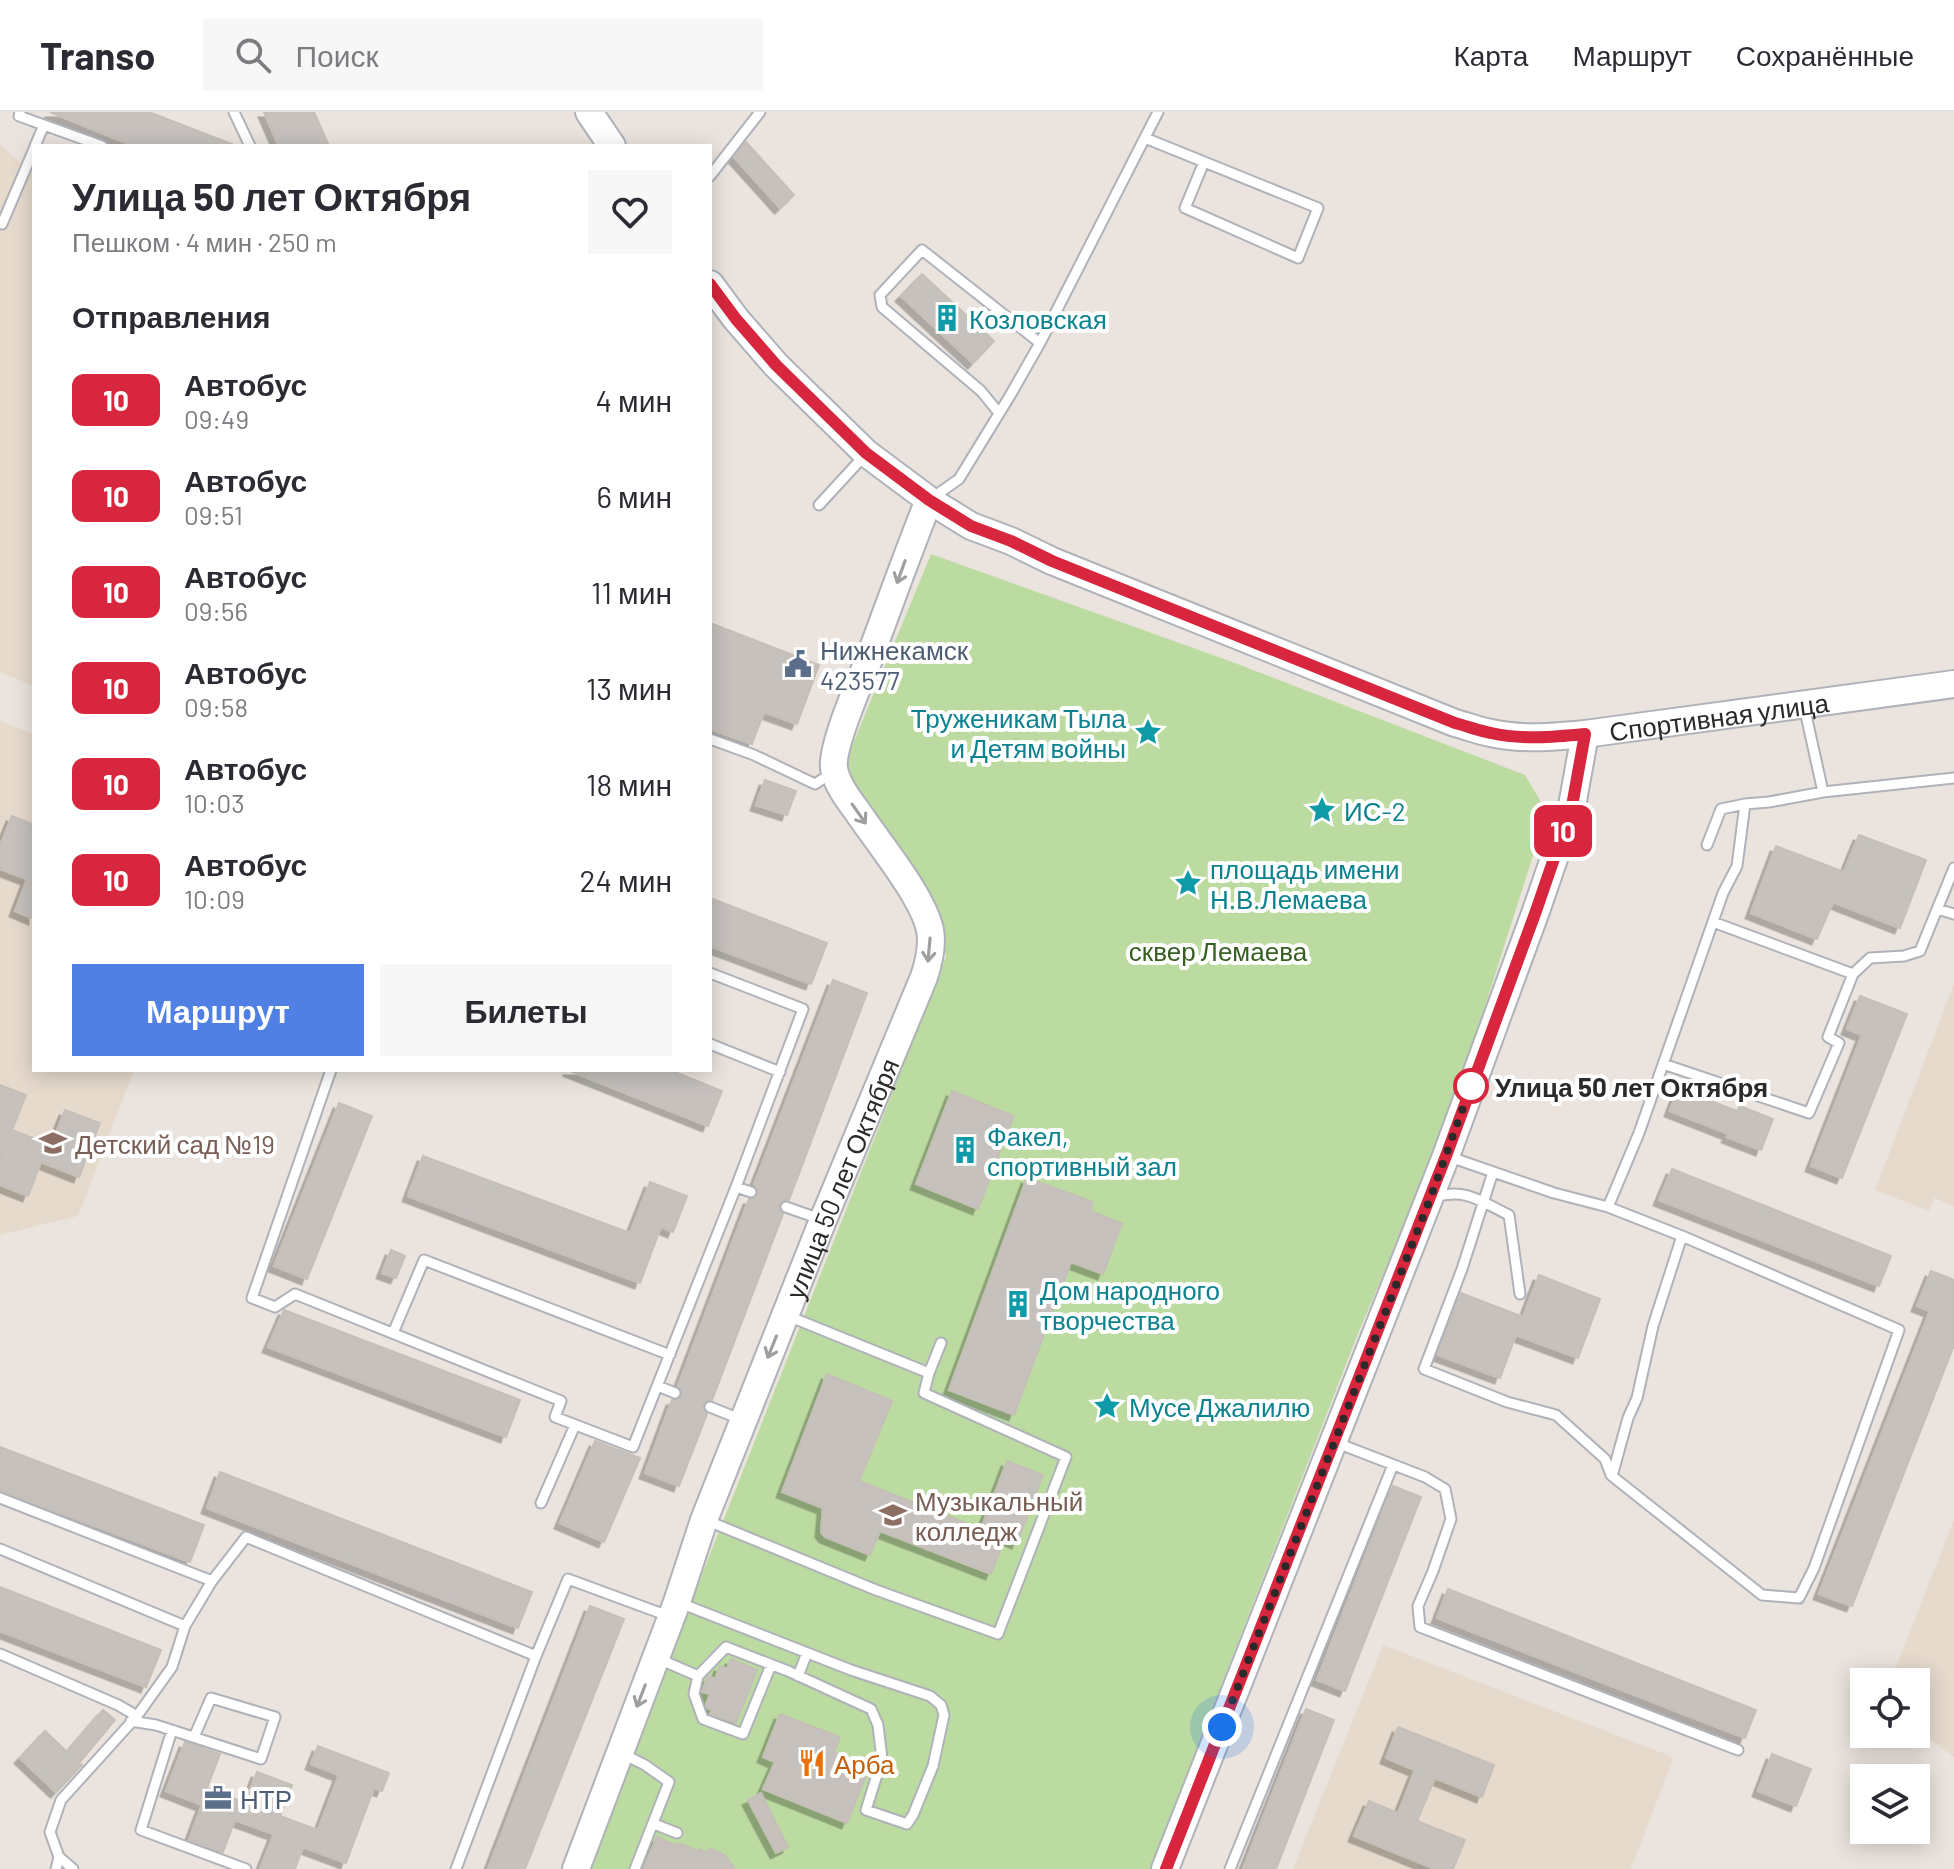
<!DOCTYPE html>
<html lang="ru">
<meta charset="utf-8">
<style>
:root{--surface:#fff;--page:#f7f7f7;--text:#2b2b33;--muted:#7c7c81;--line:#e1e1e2;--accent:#5180e5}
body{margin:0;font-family:Barlow,sans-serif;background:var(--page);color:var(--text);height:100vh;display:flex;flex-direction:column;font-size:30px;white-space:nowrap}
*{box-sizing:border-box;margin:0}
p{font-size:26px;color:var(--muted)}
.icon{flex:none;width:44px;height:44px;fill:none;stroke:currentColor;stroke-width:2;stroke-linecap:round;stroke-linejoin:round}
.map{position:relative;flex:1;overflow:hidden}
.sheet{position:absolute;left:32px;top:32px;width:680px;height:928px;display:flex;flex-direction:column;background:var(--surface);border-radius:0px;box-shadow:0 4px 20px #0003}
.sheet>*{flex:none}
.badge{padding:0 16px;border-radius:12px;font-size:28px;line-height:52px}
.controls{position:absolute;left:1850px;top:1556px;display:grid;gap:16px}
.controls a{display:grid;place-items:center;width:80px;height:80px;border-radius:0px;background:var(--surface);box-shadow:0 4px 20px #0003;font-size:40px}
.you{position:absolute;width:40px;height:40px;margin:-20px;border:6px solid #fff;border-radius:50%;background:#1a73e8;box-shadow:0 0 0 12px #1a73e833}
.map>.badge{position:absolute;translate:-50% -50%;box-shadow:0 0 0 4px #fff}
h2{padding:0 40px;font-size:30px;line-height:72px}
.round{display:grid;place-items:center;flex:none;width:84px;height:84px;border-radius:0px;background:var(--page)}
.headline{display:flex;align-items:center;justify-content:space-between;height:136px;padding:0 40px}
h1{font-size:38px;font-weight:700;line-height:60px}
.action{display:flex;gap:16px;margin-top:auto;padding:16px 40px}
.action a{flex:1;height:92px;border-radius:0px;background:var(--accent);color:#fff;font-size:32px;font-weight:700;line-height:92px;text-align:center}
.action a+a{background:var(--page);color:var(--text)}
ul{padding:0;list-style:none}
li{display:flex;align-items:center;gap:24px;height:96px;padding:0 40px}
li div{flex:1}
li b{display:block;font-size:30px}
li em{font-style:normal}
li .badge{min-width:88px;font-weight:700;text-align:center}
header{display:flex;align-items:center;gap:48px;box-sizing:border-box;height:112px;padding:0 40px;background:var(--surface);border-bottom:2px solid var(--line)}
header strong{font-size:38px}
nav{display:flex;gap:44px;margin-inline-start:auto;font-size:28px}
.search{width:560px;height:72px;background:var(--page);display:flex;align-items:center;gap:20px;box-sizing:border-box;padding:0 28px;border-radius:0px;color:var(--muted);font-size:30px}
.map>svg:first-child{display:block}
.education{fill:#e6dacd}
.green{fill:#bcdba1}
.building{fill:#c6c1bd;stroke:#c6bfb8;stroke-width:2;filter:url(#shadow)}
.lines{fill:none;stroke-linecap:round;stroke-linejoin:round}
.lane-casing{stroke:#afb2b9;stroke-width:13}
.secondary-casing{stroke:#afb2b9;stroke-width:30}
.lane{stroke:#fff;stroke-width:9}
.secondary{stroke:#fff;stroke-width:26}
.oneway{stroke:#9f9f9f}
.line-casing{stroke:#fff;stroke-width:18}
.line{stroke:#d7263d;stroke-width:12}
.walk{stroke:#2a2a2a;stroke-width:8;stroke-dasharray:0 14.4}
.stop-dot{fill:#fff;stroke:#d7263d;stroke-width:4}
.labels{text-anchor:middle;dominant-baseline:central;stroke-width:8;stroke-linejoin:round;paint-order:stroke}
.culture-label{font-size:26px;fill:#0d838f;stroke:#fff;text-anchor:start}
.service-label{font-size:26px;fill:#4e5e75;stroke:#fff;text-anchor:start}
.street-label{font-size:26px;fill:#2a2a2a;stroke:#fff}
.park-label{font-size:26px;fill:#375f22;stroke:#fff}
.stop-label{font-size:26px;font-weight:bold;fill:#2a2a2a;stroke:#fff;text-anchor:start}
.education-label{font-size:26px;fill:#785e54;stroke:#fff;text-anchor:start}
.food-label{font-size:26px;fill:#c56008;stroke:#fff;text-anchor:start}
</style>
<header>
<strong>Transo</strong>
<div class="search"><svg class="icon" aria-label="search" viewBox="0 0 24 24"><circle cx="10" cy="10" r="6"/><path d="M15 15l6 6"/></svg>Поиск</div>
<nav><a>Карта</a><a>Маршрут</a><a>Сохранённые</a></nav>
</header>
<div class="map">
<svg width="1954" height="1757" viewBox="0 0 1954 1757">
<defs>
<filter id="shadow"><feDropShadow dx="-5.5" dy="5.5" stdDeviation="0" flood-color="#0004"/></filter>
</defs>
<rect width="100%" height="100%" fill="#ebe4de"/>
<path class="education" d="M0,32l34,32v510l-34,-14z
M0,609l34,13v336h100l-56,146 -78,19z
M1954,872v222l-20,-8 -5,13 -54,-21z
M1954,1408v237l-38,-28v-47h-26z
M1383,1533l285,110 5,4 -42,110h-338z"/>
<path class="green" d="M931,442l296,106 298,115 22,37 -99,310 -91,214 -207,533h-559l108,-287 247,-625 -11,-57 -71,-97 -17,-31 3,-21z"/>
<path class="building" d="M50,0h99l85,33 -100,1z
M264,0h50l15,34h-50z
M746,30l48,53 -14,13 -46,-51z
M922,162l72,67 -21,22 -72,-67z
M710,511l109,42 -22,59 -33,-12 -12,32 -42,-15z
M765,668l31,11 -9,24 -31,-10z
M12,704l22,9v94l-19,-8 12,-32 -27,-10v-23z
M1859,723l67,25 -26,68 -67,-26 -16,37 -66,-26 25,-67 68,26z
M710,786l117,45 -16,41 -101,-38z
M833,868l34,13 -78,207h-5l-5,4v5l4,5 -71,186 -6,1 -3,4 1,6 3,3 -28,72 -34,-13 27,-73 7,-1 3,-4 -1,-6 -3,-3 71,-187h4l5,-4v-5l-4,-5z
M1860,884l47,18 -65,164 -31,-12 51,-131 -15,-6z
M568,958h102l52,21 -14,35z
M0,973l26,10 -14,35 39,15 14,-35 35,13 -21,54 -38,-15 -13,34 -28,-11v-23l5,-13 -5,9z
M952,979l62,25 -36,93 -62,-25z
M1677,980l24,9 2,-3 34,13 3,-5 33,13 -12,31 -34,-13 2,-3 -59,-23z
M339,991l33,13 -65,163 -33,-13z
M423,1044l207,77 20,-51 37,14 -14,36 -12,-5 -21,56 -232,-87z
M1672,1057l219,87 -12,30 -220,-86z
M1027,1066l66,24 -3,9 32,12 -19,51 -32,-12 -57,153 -65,-25z
M391,1138l14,6 -9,22 -14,-5z
M1931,1159l23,9v65l-102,261 -33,-12 111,-283 -13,-5z
M1539,1163l61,24 -22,59 -62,-23 -16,43 -62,-23 23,-62 62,24z
M284,1198l236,90 -14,37 -238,-90z
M827,1262l65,27 -33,80 122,48 26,-68 36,14 -26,68 -12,-5 -14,36 -111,-43 -10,24 -45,-18 -4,-5 2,-24 -41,-16z
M595,1329l45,17 -36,84 -44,-19z
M0,1335l204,78 -14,37 -190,-72z
M220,1360l312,120 -14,36 -311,-120z
M1393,1374l28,11 -76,194 -28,-11z
M0,1475l161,63 -15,37 -146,-56z
M1448,1477l308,121 -11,28 -308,-120z
M590,1494l34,13 -99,250h-37z
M731,1547l26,11 -21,53 -26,-9 2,-4 -5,-2 -1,-3 4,-11 -8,-2 6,-16 7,3 5,-13 7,3z
M1306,1597l28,11 -58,149h-33z
M103,1598l12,10 -36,43 3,2 -26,27 -36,-34 25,-27 22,21z
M780,1602l60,23 -6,15 36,14 -23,57 -84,-34 12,-27 -12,-5z
M1398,1615l96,38 -12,32 -47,-19 -18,43 48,19 -12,29h-18l-81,-33 15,-35 29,12 17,-43 -29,-12z
M185,1630l35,12 -13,34 38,15 12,-31 35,13 -12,31 38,14 21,-55 -28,-11 7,-18 71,27 -7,18 -8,-3 -28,75 -43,-16 -8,22h-35l14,-35 -39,-14 -12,32 -34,-12 13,-35 -36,-14z
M1772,1642l39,15 -15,37 -38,-15z
M761,1681l27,54 -12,6 -28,-53z
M657,1725l20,9 1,-3 20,8 1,-2 9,4 2,-5 15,7 10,14h-92z"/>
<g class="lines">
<g class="lane-casing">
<path id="lane" d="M20,0l-1,4 83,30
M234,0l16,34
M1145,26l173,70 -20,50 -113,-50 19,-46
M35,34l9,-21
M710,64l50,-64
M0,111l2,1 32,-75
M999,301l-18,-22 -99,-84 -2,-12 42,-45 118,93
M932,386l27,-19 52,-85 29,-51 118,-231
M819,393l45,-49
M1804,594l19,86
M710,627l44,16 61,29 17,-11
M1707,733l14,-36 24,-5
M1937,797l17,5
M1713,810l140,52
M710,932l70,28
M1663,952l146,49 30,-70 -11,-6 25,-63 17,-16 34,-2 16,-5 34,-83
M331,958l-79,228 23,9 20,-13 266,107 -6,16 78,30 103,-260 67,-178 -93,-36
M1450,1045l104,36 54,14 31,-74 84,-240 14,-27 8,-62 24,-2 54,-10 131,-14
M1493,1060l-31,97 -38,100 83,33 49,13 49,44 6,16
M736,1075l15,5
M1434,1085c33,-9 46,4 75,18l11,79
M786,1095l34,12
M1608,1095l74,29 217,94 -85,238 -15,30 -37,-3 -150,-119 16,-58 9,-20 16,-72 29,-90
M788,1204l141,57 12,-30
M393,1221l31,-73 246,95
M658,1274l17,7
M710,1295l30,12
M1337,1331l88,34 20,12 6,30 -18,52 -15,35 2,21 318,123
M0,1386l212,83
M541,1391l34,-78
M708,1409l168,69 122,44 68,-177 -142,-64 5,-20
M0,1437l185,77
M0,1542l118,51 19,11
M536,1544l32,-77 103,38
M659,1547l39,17 28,-29 62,24 83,38 7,16 4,34 -16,51 41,14 6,-9 20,-49 11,-51 -3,-10 -11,-9 -79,-26 -171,-67
M698,1564l-4,18 9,25 40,15 28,-69
M798,1564l9,-23
M131,1609l25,4 105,34 14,-42 -64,-19 -17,39
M172,1618l-31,100 105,39
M623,1642l22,11 24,17 -34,87
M654,1712l23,9
M56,1757l3,-12
M73,1757l-14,-12 -9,-25 11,-32 76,-84 35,-49 13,-41 27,-45 34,-44 290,119 -80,213
M1230,1757l163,-404"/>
</g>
<g class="secondary-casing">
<g id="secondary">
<path d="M589,0l23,34"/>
<path id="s1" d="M710,172l26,35 40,46 90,88 63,47 42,26 40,15 41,20 403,162c12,3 24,8 36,10 31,7 63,4 94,1l369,-50"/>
<path id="s2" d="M576,1757l101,-267 27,-82 119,-300 101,-243c5,-15 9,-31 6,-47 -7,-34 -53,-89 -73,-119 -9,-12 -21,-28 -23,-43 -3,-21 26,-87 35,-109 20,-53 39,-107 60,-159"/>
<path d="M1165,1757l281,-713 90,-245 36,-105 13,-72"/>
</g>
</g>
<use href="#lane" class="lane"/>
<use href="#secondary" class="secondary"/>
</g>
<defs><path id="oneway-shaft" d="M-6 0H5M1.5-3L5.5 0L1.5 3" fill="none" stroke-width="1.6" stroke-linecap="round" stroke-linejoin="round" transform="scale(2)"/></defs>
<g class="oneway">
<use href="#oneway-shaft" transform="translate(901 460) rotate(110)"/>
<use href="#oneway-shaft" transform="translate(859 702) rotate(55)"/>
<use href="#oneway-shaft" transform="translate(929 838) rotate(95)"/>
<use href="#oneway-shaft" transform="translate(772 1235) rotate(112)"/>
<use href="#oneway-shaft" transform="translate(641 1584) rotate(111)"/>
</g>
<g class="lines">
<g class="line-casing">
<path id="line" d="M710,172l26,35 40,46 90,88 63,47 42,26 40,15 41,20 403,162c12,3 24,8 36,10 31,7 63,4 94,1l-13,72 -36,105 -90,245 -280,713"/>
</g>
<use href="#line" class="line"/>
<path class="walk" d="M1222,1615l208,-528 41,-113"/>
</g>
<defs>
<g id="building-bare" transform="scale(2.16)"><path d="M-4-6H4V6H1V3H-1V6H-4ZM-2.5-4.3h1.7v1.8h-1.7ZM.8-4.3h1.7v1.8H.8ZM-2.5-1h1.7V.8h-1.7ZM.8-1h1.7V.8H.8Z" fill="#0f9aa8" stroke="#fff" stroke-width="2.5" paint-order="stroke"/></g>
<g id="civic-bare" transform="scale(2.16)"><path d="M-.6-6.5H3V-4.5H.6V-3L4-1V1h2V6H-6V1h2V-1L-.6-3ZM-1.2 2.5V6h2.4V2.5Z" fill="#5c6f8a" stroke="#fff" stroke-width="2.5" paint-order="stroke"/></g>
<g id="sight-bare" transform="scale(2.16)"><path d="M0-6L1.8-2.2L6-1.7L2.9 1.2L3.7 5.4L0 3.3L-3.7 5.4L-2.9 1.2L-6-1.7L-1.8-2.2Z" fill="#0f9aa8" stroke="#fff" stroke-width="2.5" paint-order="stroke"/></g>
<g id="school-bare" transform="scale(2.16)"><path d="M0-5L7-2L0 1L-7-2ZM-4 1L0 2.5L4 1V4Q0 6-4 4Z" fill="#8d6e63" stroke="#fff" stroke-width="2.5" paint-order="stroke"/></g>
<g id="university-bare" transform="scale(2.16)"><path d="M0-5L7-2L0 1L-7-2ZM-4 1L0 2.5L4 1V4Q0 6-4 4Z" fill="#8d6e63" stroke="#fff" stroke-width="2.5" paint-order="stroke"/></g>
<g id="restaurant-bare" transform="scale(2.16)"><path d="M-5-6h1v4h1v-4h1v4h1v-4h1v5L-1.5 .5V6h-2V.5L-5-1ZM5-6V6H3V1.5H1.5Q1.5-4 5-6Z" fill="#e8710a" stroke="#fff" stroke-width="2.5" paint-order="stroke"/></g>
<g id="office-bare" transform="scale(2.16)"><path d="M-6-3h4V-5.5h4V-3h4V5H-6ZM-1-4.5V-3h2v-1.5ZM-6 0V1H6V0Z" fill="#5c6f8a" stroke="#fff" stroke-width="2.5" paint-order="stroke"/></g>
</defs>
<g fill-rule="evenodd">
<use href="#building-bare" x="947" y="206"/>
<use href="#civic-bare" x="798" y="552"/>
<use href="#sight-bare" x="1148" y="620"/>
<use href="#sight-bare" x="1322" y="698"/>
<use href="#sight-bare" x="1188" y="771"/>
<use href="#school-bare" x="53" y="1031"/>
<use href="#building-bare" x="965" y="1038"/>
<use href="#building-bare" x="1018" y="1192"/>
<use href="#sight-bare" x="1107" y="1294"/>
<use href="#university-bare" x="893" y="1403"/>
<use href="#restaurant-bare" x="812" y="1651"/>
<use href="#office-bare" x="218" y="1686"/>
</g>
<circle class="stop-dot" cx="1471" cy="974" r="16"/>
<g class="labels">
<g class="culture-label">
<text x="969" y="206">Козловская</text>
<text x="1126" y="605" text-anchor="end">Труженикам Тыла<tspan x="1126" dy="30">и Детям войны</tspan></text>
<text x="1344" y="698">ИС-2</text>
<text x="1210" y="756">площадь имени<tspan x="1210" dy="30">Н.В.Лемаева</tspan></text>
<text x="987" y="1023">Факел,<tspan x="987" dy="30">спортивный зал</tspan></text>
<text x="1040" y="1177">Дом народного<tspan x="1040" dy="30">творчества</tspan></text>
<text x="1129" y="1294">Мусе Джалилю</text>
</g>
<g class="service-label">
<text x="820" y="537">Нижнекамск<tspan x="820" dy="30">423577</tspan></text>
<text x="240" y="1686">НТР</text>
</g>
<g class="street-label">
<text stroke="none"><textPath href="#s1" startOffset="1148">Спортивная улица</textPath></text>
<text stroke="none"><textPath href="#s2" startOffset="740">улица 50 лет Октября</textPath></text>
</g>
<g class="park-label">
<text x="1218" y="838">сквер Лемаева</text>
</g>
<g class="stop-label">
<text x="1495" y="974">Улица 50 лет Октября</text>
</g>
<g class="education-label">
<text x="75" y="1031">Детский сад №19</text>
<text x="915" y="1388">Музыкальный<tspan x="915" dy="30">колледж</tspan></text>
</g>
<g class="food-label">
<text x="834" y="1651">Арба</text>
</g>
</g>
</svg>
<div class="controls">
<a><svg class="icon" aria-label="locate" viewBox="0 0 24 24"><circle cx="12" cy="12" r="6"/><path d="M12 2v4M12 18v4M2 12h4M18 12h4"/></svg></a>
<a><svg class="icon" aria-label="layers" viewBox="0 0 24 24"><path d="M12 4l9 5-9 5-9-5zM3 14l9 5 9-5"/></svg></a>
</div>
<div class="you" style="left:1222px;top:1615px"></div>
<b class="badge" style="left:1563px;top:719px;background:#d7263d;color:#fff">10</b>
<section class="sheet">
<div class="headline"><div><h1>Улица 50 лет Октября</h1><p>Пешком · 4 мин · 250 m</p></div><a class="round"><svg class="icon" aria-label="heart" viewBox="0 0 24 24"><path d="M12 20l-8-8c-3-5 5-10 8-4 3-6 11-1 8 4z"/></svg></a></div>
<h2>Отправления</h2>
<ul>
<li><span class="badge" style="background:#d7263d;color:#fff">10</span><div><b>Автобус</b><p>09:49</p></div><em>4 мин</em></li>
<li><span class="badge" style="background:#d7263d;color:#fff">10</span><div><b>Автобус</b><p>09:51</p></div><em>6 мин</em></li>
<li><span class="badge" style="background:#d7263d;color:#fff">10</span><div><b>Автобус</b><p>09:56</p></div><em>11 мин</em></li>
<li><span class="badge" style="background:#d7263d;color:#fff">10</span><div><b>Автобус</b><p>09:58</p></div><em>13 мин</em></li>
<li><span class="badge" style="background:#d7263d;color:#fff">10</span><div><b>Автобус</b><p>10:03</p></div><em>18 мин</em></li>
<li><span class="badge" style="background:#d7263d;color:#fff">10</span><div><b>Автобус</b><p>10:09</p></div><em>24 мин</em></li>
</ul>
<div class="action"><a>Маршрут</a><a>Билеты</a></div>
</section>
</div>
